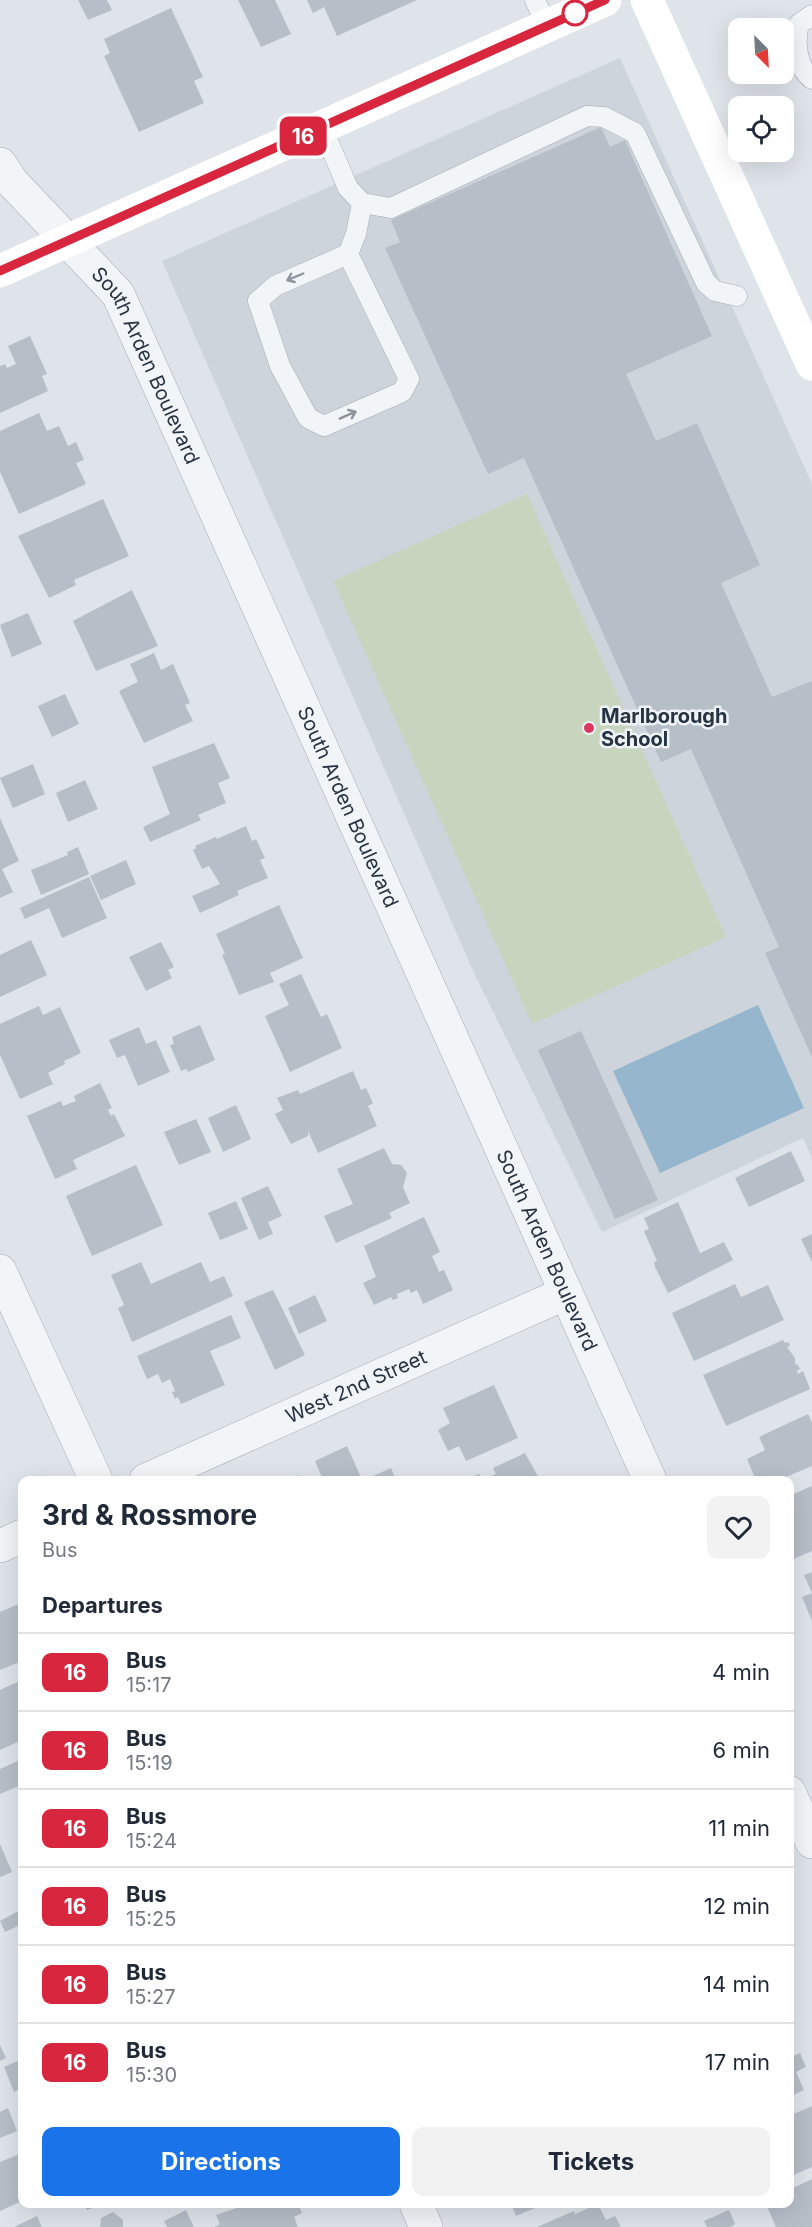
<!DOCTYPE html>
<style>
:root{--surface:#fff;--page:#f2f2f3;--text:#1f2937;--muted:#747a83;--line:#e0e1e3;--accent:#1a73e8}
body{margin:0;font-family:Inter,sans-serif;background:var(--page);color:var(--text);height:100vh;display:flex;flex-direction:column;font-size:22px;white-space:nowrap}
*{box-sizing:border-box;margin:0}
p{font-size:20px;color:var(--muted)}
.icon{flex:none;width:33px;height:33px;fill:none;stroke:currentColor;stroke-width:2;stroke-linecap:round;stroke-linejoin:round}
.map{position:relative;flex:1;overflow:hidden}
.drawer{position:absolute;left:18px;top:1476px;width:776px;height:732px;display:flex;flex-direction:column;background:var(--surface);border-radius:12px;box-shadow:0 6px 24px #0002}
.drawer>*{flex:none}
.badge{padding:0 12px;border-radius:9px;font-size:21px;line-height:39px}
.needle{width:39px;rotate:156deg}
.fabs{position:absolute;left:728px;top:18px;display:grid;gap:12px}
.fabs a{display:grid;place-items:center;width:66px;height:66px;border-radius:12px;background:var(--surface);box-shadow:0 6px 24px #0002;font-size:30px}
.map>.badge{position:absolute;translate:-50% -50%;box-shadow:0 0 0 3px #fff}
h2{padding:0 24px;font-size:22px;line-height:54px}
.round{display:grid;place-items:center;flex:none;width:63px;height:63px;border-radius:12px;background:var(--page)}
.head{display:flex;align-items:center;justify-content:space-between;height:102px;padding:0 24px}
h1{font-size:28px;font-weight:700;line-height:45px}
.action{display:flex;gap:12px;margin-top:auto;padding:12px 24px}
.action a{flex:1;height:69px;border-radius:12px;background:var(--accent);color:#fff;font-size:24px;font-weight:700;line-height:69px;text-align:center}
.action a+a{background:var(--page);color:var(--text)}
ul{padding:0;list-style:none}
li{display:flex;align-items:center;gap:18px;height:78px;padding:0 24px;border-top:2px solid var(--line)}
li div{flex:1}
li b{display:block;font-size:22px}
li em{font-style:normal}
li .badge{min-width:66px;font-weight:700;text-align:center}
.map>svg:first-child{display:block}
.built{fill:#cdd4dc}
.green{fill:#c7d5bf}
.water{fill:#96b6ce}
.building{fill:#b6bec8}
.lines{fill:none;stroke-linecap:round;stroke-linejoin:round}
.service-casing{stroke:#a4abb5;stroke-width:21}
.minor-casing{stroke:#a4abb5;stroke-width:34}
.tertiary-casing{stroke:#a4abb5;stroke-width:34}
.service{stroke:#f2f5f8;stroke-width:20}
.minor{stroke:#f2f5f8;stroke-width:33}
.tertiary{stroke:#f2f5f8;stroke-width:33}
.secondary{stroke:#fff;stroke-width:33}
.oneway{stroke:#8c949e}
.line-casing{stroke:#fff;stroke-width:14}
.line{stroke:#d7263d;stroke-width:9}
.stop-dot{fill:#fff;stroke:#d7263d;stroke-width:3}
.poi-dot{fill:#dc375f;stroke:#eff3f7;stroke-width:2}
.labels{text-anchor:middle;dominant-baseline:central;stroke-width:5;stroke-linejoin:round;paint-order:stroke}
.street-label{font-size:20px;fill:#263343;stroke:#eff3f7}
.poi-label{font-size:20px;font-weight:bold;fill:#263343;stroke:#eff3f7;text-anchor:start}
</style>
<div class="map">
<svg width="812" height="2227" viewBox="0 0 812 2227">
<rect width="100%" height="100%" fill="#dfe4ea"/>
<path class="built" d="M620,58l192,426v674l-9,-20 -201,94 -128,-259 -312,-712z"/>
<path class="green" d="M527,494l199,443 -194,87 -199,-443z"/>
<path class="water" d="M758,1005l46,103 -144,65 -47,-102z"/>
<path class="building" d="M78,0h29l5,10 -24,10z
M238,0h37l16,34 -30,13z
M307,0h110l-80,36 -13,-29 -11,6z
M171,8l32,69 -9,4 10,22 -65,29 -35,-76 6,-3 -6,-14z
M601,127l9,20 15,-7 87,196 -86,38 30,67 41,-18 63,142 -39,18 51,114 40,-16v376l-47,-104 14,-6 -88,-198 -30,13 -137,-304 -36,16 -103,-226 15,-6 -9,-22z
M30,336l17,38 -5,2 6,15 -48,22v-47l5,-2 2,4 9,-4 -8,-18z
M39,413l8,18 12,-5 9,20 8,-4 8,18 -8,3 10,21 -67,30 -19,-42v-41z
M103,499l26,57 -55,24 2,5 -27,13 -31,-62z
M132,590l26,56 -62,25 -23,-50z
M28,613l14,31 -30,13 -12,-32z
M154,653l7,17 12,-6 17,39 -5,2 8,16 -49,22 -25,-52 19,-9 -8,-18z
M65,694l14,30 -27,13 -14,-31z
M214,743l16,35 -12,5 8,20 -28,12 3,5 -51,22 -7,-15 27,-13 -18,-47z
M33,764l12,30 -32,14 -13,-30z
M85,780l13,29 -30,13 -12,-29z
M0,818l19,43 -17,8 11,23 -13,6z
M246,826l6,15 4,-2 9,19 -5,2 8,18 -31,13 2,4 -39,18 -8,-17 28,-12 -11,-18 -7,3 -9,-19 3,-2 -1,-2 21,-9 1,2z
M78,847l11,27 -48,21 -10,-25 37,-15 -1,-3z
M126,860l10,24 -35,16 -11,-24z
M89,877l18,41 -45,20 -13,-30 -24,11 -5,-11z
M279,905l24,53 -33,15 4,9 -35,13 -17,-40 3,-1 -9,-20z
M31,940l16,35 -47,22v-42z
M161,942l13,25 -6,3 4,8 -26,13 -17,-34z
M301,974l20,43 6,-3 15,34 -52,24 -25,-56 24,-11 -10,-21z
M39,1006l4,9 17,-8 21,46 -17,8 1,3 -17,9 5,11 -33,15 -20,-44v-31z
M200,1025l15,35 -27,12 -2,-3 -5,2 -11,-26 4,-1 -2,-7z
M139,1027l7,17 10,-4 14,32 -32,14 -13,-31 -8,3 -8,-18z
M581,1031l77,169 -43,19 -77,-169z
M353,1071l8,19 5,-2 7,15 -5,3 9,20 -59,27 -10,-22v5l-17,8 -16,-30 8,-4 -6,-12 21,-8 2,4z
M100,1083l12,25 -4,2 3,6 3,-2 11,22 -52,24 4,9 -22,10 -28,-63 34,-15 2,5 13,-5 -2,-5z
M236,1105l15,34 -28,13 -15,-34z
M196,1119l15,33 -32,13 -15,-33z
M384,1148l8,16 9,1 6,8 -4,14 7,16 -21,10 3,5 -56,25 -12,-27 29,-12 -16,-35z
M791,1151l14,30 -56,26 -14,-29z
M136,1165l27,60 -71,31 -26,-60z
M268,1186l14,30 -14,6 5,12 -14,6 -18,-42z
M236,1201l12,28 -28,11 -12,-27z
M678,1202l22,51 24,-11 9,18 -65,33 -13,-26 -1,-5 3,-1 -13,-30 5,-2 -5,-11z
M424,1217l16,35 -8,4 7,16 5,-2 9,20 -30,14 -6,-14 -6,3 -2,-4 -12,5 1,4 -5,2 -2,-3 -17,8 -11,-22 13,-6 -12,-31z
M812,1234v28l-11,-23z
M141,1262l10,22 50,-22 9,20 14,-6 9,20 -101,46 -14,-34 6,-3 -13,-30z
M735,1284l6,13 27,-12 16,35 -90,41 -22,-48z
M273,1290l32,65 -30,15 -31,-68z
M315,1295l12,26 -28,13 -11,-26z
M231,1315l10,23 -31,13 15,34 -44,19 -3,-7 -3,2 -3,-7 3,-1 -5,-12 -8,4 -4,-9 -11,5 -10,-23z
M783,1340l2,3 3,-1 2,4 -3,1 8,11v7l2,-1 3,5 -3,2 1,3 5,-3 7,18 -84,37 -23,-51z
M494,1385l24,53 -52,23 -7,-15 -11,5 -10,-21 12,-7 -7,-15z
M808,1414l4,9v43l-33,14h-23l-9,-21 18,-9 -6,-13z
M347,1446l15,34h-39l-8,-19z
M525,1453l15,27h-76l15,-6 3,6 14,-6 -3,-6z
M391,1468l5,12h-32z
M298,1475l2,5h-15z
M812,1486v65l-23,10v-65z
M812,1572v49l-10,-24 10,-4 -8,-18z
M21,1603l1,58 -22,9v-58z
M22,1680v60l-22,10v-60z
M22,1759v34l-3,-7 -19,8v-25z
M0,1844l12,28 -12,5z
M22,1909v28l-4,-11 -13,6 -5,-11z
M0,2045l6,13 -6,3z
M800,2053l6,14 -10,5 8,18 -15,7v-39z
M22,2059v29l-8,4 -10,-25z
M812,2106v61l-23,10v-61z
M8,2108l9,23 -17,7v-26z
M20,2154l2,5v42l-22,10v-49z
M812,2179v48h-36l-10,-23h23v-14z
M84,2204h19l-16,6z
M248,2204h50l4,9 -8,4 4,10h-84l6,-3 -4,-9z
M511,2204h34l-29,12z
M598,2204l8,16 9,-4 6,11h-84l37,-16 1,3z
M186,2210l8,17h-27l-3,-6z
M729,2210l6,14 -4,3h-24l-3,-6z
M113,2212l10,8v7h-23l1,-9z
M37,2216l5,11h-28z"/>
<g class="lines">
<g class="service-casing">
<path id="service" d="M535,0l12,26
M812,15l-13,9c-5,18 -2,44 13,55
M322,127l26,61 14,15 29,5 196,-92 17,1 31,16 71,150 9,8 22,5
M348,254l61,125 -7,13 -78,34 -16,-8 -28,-52 -22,-65 17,-15 73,-32 8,-20 6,-31"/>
</g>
<g class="minor-casing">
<g id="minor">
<path d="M0,1271l96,209"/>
<path id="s1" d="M146,1480l420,-187"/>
<path d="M0,1546l22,-10"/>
<path d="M416,2204l10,23"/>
</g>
</g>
<g class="tertiary-casing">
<g id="tertiary">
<path id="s2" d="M0,164l12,18 106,112 532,1186"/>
<path d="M789,1792l23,50"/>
</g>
</g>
<use href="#service" class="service"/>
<use href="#minor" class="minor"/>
<use href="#tertiary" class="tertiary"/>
<path class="secondary" d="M647,0l165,364
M0,271l605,-271"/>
</g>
<defs><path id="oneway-shaft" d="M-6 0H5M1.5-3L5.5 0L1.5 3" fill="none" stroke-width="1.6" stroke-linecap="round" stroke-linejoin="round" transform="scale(1.5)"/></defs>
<g class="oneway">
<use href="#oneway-shaft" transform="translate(295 277) rotate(157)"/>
<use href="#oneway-shaft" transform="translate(348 415) rotate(-24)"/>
</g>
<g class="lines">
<g class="line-casing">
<path id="line" d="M0,271l605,-271"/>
</g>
<use href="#line" class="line"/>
</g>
<circle class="stop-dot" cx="575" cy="13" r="12"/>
<circle class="poi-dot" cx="589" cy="728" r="6"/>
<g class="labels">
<g class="street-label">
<text stroke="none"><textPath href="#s2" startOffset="252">South Arden Boulevard</textPath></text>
<text stroke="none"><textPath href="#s2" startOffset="738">South Arden Boulevard</textPath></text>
<text stroke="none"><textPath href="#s2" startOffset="1224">South Arden Boulevard</textPath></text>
<text stroke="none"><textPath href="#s1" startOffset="230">West 2nd Street</textPath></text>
</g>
<g class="poi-label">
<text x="601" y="716">Marlborough<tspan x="601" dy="23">School</tspan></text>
</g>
</g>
</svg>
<div class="fabs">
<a><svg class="needle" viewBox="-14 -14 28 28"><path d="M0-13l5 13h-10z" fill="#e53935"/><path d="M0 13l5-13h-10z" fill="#747a83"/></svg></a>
<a><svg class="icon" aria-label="locate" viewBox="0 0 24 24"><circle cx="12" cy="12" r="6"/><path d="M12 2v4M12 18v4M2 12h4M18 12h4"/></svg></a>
</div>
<b class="badge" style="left:303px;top:136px;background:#d7263d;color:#fff">16</b>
<section class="drawer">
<div class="head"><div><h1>3rd &amp; Rossmore</h1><p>Bus</p></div><a class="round"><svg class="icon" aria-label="heart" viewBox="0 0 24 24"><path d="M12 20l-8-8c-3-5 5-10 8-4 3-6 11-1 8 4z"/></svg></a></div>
<h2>Departures</h2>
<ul>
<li><span class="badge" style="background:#d7263d;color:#fff">16</span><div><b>Bus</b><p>15:17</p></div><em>4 min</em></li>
<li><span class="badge" style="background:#d7263d;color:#fff">16</span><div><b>Bus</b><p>15:19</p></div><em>6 min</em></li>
<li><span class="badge" style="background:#d7263d;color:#fff">16</span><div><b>Bus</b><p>15:24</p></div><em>11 min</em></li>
<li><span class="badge" style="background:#d7263d;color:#fff">16</span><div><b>Bus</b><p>15:25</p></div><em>12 min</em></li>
<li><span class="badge" style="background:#d7263d;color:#fff">16</span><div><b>Bus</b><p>15:27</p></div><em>14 min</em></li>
<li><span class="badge" style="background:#d7263d;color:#fff">16</span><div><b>Bus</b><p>15:30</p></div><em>17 min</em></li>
</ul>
<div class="action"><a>Directions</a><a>Tickets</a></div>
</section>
</div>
